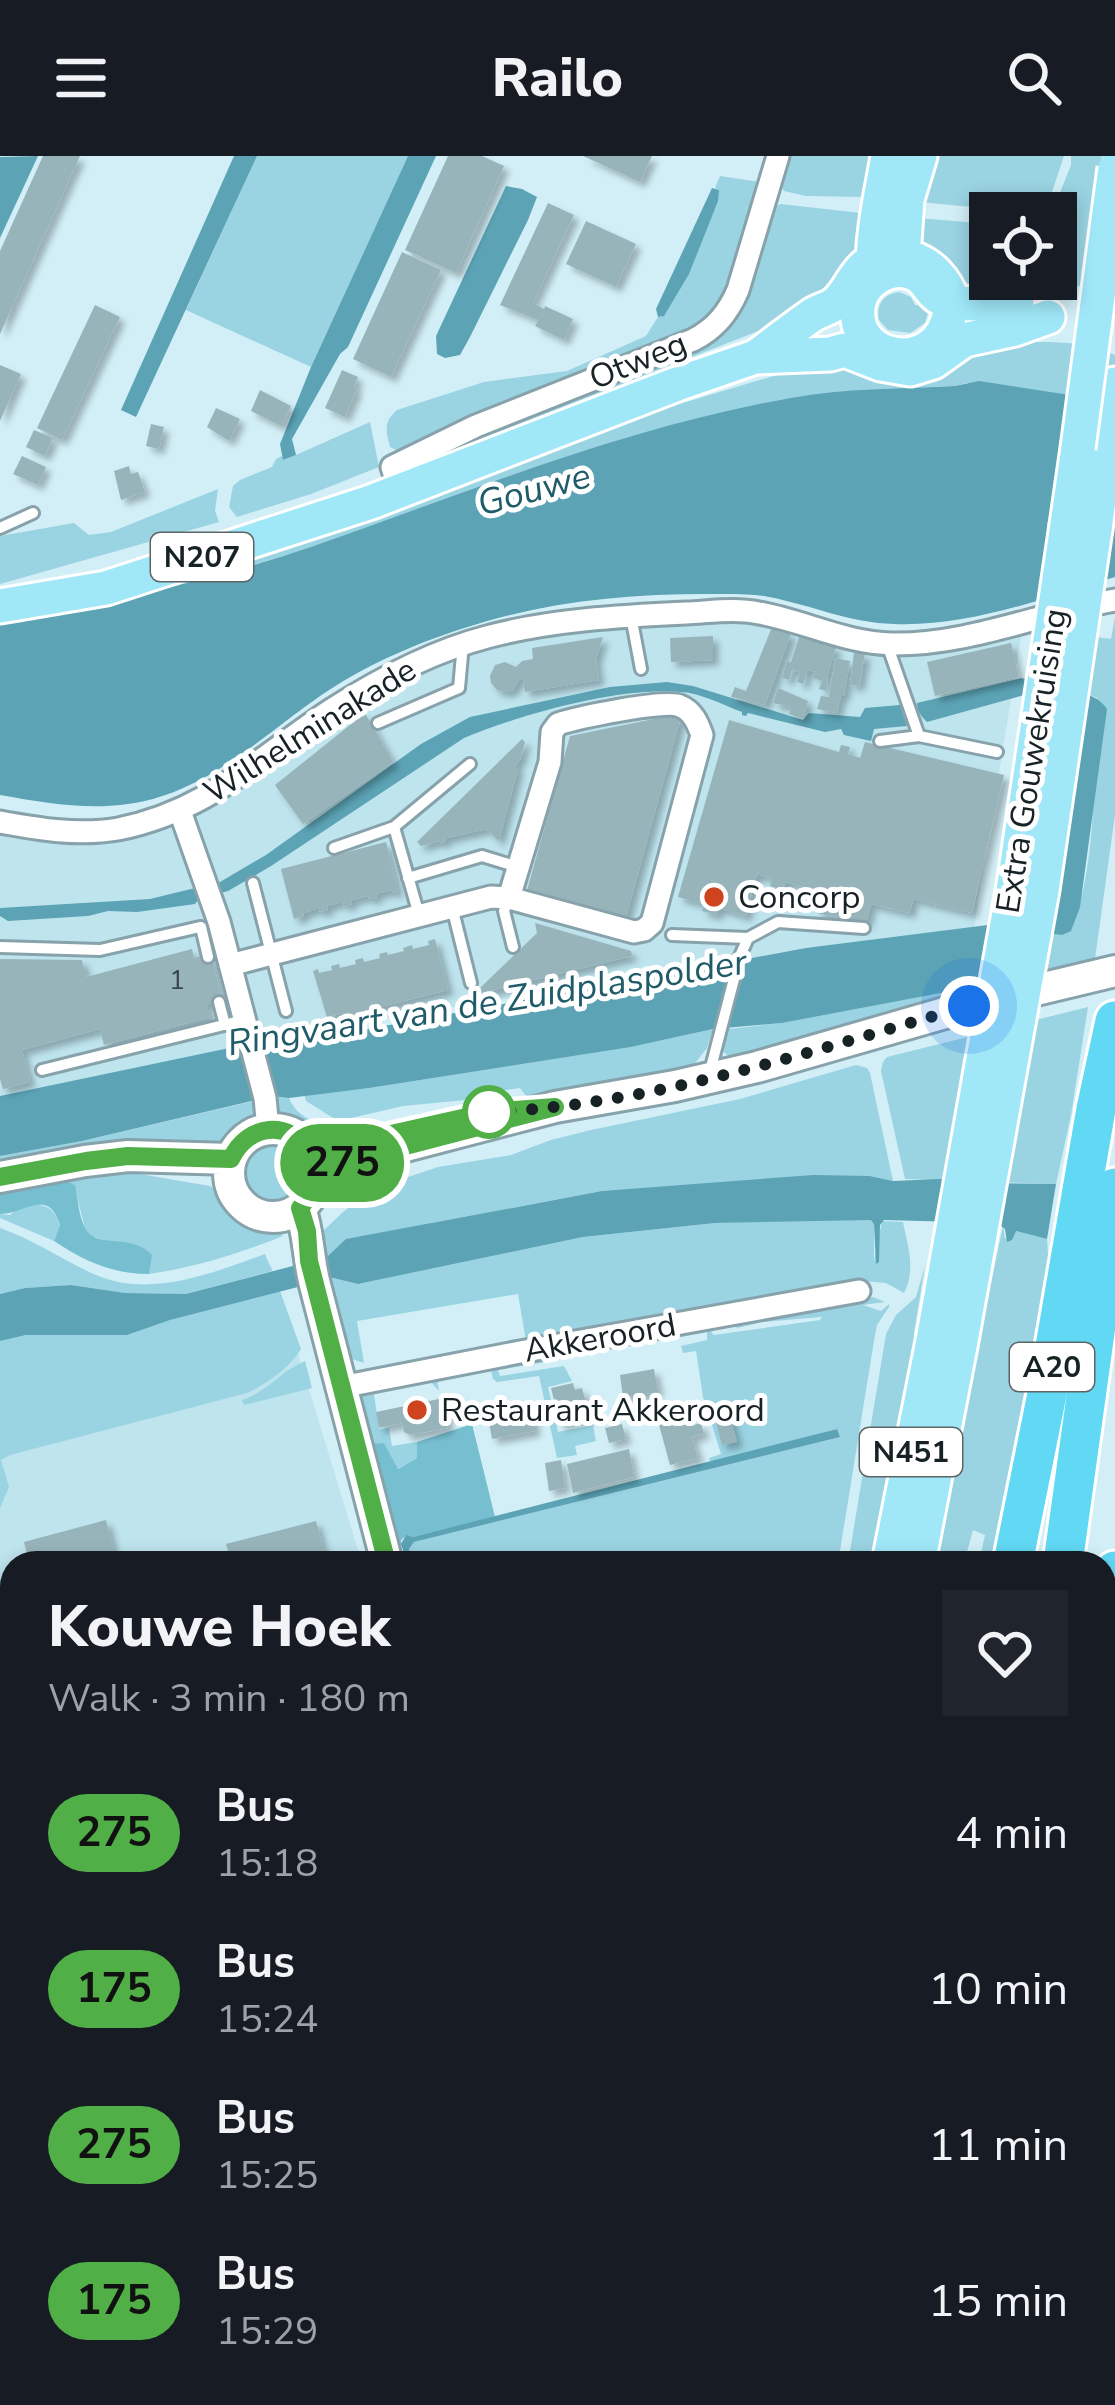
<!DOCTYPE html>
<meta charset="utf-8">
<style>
:root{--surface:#171b24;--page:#20242c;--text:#f1f3f6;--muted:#9ea1a6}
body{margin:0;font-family:"Nunito Sans",sans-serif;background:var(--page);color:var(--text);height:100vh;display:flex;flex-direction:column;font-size:45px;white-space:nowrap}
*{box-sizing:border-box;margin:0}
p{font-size:39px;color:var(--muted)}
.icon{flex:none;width:66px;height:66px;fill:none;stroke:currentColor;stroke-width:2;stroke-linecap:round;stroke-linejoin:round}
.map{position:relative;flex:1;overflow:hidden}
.sheet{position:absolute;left:0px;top:1395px;width:1116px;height:855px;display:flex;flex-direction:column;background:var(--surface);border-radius:36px 36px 0 0;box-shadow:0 6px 18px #0003}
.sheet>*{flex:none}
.badge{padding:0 24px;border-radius:39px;font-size:42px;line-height:78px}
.buttons{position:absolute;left:969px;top:36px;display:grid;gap:24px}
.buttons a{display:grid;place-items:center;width:108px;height:108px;border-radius:0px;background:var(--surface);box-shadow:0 6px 18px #0003;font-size:60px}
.you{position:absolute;width:60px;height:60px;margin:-30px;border:9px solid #fff;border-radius:50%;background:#1a73e8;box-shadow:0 0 0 18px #1a73e833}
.map>.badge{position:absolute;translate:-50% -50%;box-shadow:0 0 0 6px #fff}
.round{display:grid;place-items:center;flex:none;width:126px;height:126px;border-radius:0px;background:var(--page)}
.head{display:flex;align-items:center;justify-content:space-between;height:204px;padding:0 48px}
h1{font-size:57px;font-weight:800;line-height:90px}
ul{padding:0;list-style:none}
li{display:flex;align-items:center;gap:36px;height:156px;padding:0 48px}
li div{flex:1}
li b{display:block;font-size:45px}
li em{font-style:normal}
li .badge{min-width:132px;font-weight:700;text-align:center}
header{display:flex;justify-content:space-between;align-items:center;height:156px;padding:0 48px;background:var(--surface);font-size:54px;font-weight:800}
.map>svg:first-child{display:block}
.built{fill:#bee4ee}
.green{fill:#9ad3e2}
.forest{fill:#76bfd1}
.water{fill:#5ba3b5}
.building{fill:#98b4bb;filter:url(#shadow)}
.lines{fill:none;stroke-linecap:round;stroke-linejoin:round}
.lane-casing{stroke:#87a2aa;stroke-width:16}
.street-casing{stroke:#87a2aa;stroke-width:27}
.secondary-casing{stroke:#87a2aa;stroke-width:36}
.primary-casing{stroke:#fff;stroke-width:39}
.highway-casing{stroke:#fff;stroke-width:45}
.lane{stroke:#fff;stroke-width:10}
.street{stroke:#fff;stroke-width:21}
.secondary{stroke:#fff;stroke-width:30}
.primary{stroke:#a0e8f8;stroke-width:33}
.highway{stroke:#61d9f4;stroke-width:39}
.primary-bridge-casing{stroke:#fff;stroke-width:39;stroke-linecap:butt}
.primary-bridge{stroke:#a0e8f8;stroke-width:33}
.line-casing{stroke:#fff;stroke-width:27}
.line{stroke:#50af46;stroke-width:18}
.walk{stroke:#172225;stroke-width:12;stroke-dasharray:0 21.6}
.poi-dot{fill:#cd441f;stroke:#fff;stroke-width:4.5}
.stop-dot{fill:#fff;stroke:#50af46;stroke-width:6}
.labels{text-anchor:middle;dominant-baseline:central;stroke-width:10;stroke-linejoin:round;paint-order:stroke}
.number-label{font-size:27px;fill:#37464a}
.shield{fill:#fff;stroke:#5d6466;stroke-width:3}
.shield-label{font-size:30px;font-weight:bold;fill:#172225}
.street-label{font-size:33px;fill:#172225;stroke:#fff}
.poi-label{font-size:33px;fill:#172225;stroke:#fff;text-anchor:start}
.water-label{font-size:36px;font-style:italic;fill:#1f5b68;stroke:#fff}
</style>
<header><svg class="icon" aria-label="menu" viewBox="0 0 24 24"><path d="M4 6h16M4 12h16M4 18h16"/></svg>Railo<svg class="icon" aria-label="search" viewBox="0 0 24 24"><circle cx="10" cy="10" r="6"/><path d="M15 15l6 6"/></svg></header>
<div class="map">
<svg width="1115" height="2249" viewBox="0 0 1115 2249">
<defs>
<filter id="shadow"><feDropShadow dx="5.5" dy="5.5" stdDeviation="3" flood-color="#0004"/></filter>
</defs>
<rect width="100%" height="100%" fill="#d2eff7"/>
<path class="built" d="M730,447l112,29 110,1 72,-15 -50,310 -162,21 -420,68 -168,35 -224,53v-288l100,4 51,-11 49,-23 140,-97 51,-27 57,-22 113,-29 52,-6z
M271,1109l91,298h-350v831h543l2,11h-557v-1065z"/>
<path class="green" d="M257,0h151l-97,211 -125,-57z
M785,0h88l-7,41 -60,-1 -22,-5 -7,-11z
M926,0h138l-19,57h-38l-5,-3 -82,-8 -3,16 73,6v55h52l16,11 14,7 -102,-12 -48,-37 -10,-24 4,-37z
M1071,0h31l-2,11 15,90v42l-59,-21v-65h-4l19,-48z
M720,20l40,6 -22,83 -17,41 -22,23 -299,123 -10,-5c-4,-16 -7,-25 7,-37l87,-28 83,-11 79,-35 12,-19h3l58,-127 -4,-2z
M781,48l88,10 -2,27 -30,46 -71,41 -217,85 -68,32 -76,26 68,-35 225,-90 74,-139z
M899,136l12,5 4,8 15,1 -5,17 -15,10 -22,-3 -9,-10c-3,-15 4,-26 20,-28z
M1019,186c31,0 67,-2 96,13v47l-148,-19 -12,3 -71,3 -209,36 -136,42 -230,81 -66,20 -147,39 -96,18v-10l585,-183 249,-74 130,-8z
M370,266l9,45 -68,27 -74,23 -8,-10 4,-21 7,-6 32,-13 4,-8 6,-3 2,4 12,-5z
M218,333l-3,22 4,11 -219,62v-48l74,-13 15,12 22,-3z
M1115,461v198l-20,144 -48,12 7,-37 17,-3c27,-70 22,-158 26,-233l-12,-5 11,-56 15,2z
M978,830l-4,9 -237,67 -15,-11 6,-22 54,-6z
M1088,851l-17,108 -15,69 -151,-5 -24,-108 2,-9 4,-5z
M713,873l-6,19 -18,23 -25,5 -38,2 -100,18 -6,-8 -43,6 -1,5 -73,7 -65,15 -32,-20 -2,-7 65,-6 262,-41z
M856,909l11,3 3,5 23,108 -23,-5 -268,15 -171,32 -112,36 -5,-21c25,-19 28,-31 59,-44l-1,-5 66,-22 73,-12 40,-15 40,-10 149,-31z
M274,940l15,2c11,27 35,19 44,43 -23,0 -50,-16 -60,-37l4,-2z
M254,945l2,8 -5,13 -27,27 -224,18v-11l82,-15z
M244 1017a28 28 0 1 1 56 0a28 28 0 1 1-56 0Z
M116,1014l94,16 14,8 17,20 29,11 13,11c-45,18 -86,31 -134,38l2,-19 -59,-19 -7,-7 -11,-45 -74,8v-6z
M36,1048c15,3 20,8 24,22l-6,15 -54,-23v-4l10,1 8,-7z
M836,1063l36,1 2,3v38l8,-40 21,1c5,25 13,48 1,71l-18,-10 -24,-2 -336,60 -8,-47 -161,27 7,42 -15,-5 -25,-78 9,-2 25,6 225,-47 132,-14z
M1003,1070l2,13 11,-8 31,8 2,31 -59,293h-11l6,-28 -12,-5 -9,33h-35l43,-214h5z
M0,1072c36,12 66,35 101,49 54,20 114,-5 164,-23l7,17 -86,23 -61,-1 -54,-8 -46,3 -25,6z
M925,1110l-11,67 2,5 -46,225h-22l38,-229 10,-19 20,-18z
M280,1135l21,58c-11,19 -35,35 -54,44l-237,62 -9,5 8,27 -9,21v-167l26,-6h101l43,-15z
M873,1141l12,5 -22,3 18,6 8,-7v3l-12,18 -3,16 -36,222h-425l-4,-14 5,-7 426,-105 -4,-8 -125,34 -2,-5 12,-4 -18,-57 -7,-46 -13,2 -2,-7 26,-6v-8l-26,5 -2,-5 28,-5 7,8 106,-15 2,-3 -60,5 -25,6 -3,-6z
M562,1198l1,5 -65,11 2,6 64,-10 8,15 -24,6 10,45 35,-7 3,16 -21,5 2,9 -20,3 -18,-82 -42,6 -4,-3 -3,-14z
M305,1205l7,27 -68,17 -2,-5c25,-8 40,-30 63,-39z
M436,1218l3,17 -9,-10 -56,13 5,35 10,-1 3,18 25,-4v16l-20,11 -7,-15 -21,-10 -11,-42 2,-9z
M1115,1704v545h-56l1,-11h44v-433z"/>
<path class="forest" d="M66,1025l9,4c3,13 4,37 13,47 14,16 42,1 64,23l-3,19c-37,0 -65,-13 -95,-33l6,-16c-12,-39 -37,-10 -60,-11v-22z
M472,1268l23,93 -82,20 -7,-1 -5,4 1,6 -9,5 -24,-107 15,-1 14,26 19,-11v-16z"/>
<path class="water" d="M38,0l-38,82v-81z
M234,0h23l-121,261 -15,-7z
M408,0h28l-88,191 -8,7 -48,85 4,16 -13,5 -3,-16 31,-77z
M506,30l16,3 15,8 -9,23 -58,117 -10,18 -15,3 -8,-4 -1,-18z
M712,32l7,2 -1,11 -29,73 -25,42 -6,1 -2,-8z
M979,225l136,21v175c-70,21 -147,50 -221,47 -44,-1 -83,-19 -125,-27 -20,-4 -42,-3 -63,-3 -69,0 -141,6 -208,24 -62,17 -121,40 -175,76 -54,37 -105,87 -170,105 -51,14 -102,5 -153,-4v-170c61,-9 119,-24 179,-40 44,-11 88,-23 132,-38 157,-55 315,-120 480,-149 54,-10 110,-9 164,-12z
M1022,522c6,2 12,5 19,7 23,7 52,3 66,24l-27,198 -9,24 -9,4 -8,-1 -5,6 25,-163 -46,-83 -101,28c-6,-6 -10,-11 -10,-19z
M667,526l26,4 110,34 6,-7 51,4 5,-9 35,-3 7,21 -33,3 -3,12 -27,-6 -3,-6 -16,3 -77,-19 -2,3 -4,-1v-3c-19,-7 -41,-19 -61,-20 -61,-6 -162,23 -217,46l-193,128 -43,25 -29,8 -4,5 -58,8 -29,-1 -20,5 -80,5 -8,-5v-8l150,-9 70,-17 46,-27 155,-111 49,-27 140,-30z
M988,769l-10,61 -196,37 -69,6 -82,18 -262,41 -80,10 -16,-2 -191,45 -82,15v-60l239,-50 4,6 563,-104z
M813,1019l57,1 23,5 46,-2 48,4 69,1 -9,55 -31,-8 -4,9 -5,2 -2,-13 -8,-6 -113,-3 -4,5 -1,37 -3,2 -2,-40 -3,-4 -156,3 -132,14 -225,47 -25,-6 -163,42 -43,15h-101l-26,6v-47l25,-6 46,-3 54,8 61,1 141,-37 19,-18 256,-48z
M837,1273l3,8 -426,105 -5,7 4,14h-6l-6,-19 5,-9 7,2z
M0,1423l12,46v85l-12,-47z"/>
<path class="building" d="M43,0h37l-80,178v-83z
M448,0h34l22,10 -48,107 -51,-23z
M583,0h69l-12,26z
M548,47l26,12 -41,88 11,6 1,-3 28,13 -9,21 -29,-14 3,-6 -38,-15z
M586,65l50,23 -20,43 -50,-23z
M402,96l39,18 -50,107 -38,-18z
M95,149l25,12 -58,123 -25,-12z
M0,209l21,9 -21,47z
M342,214l16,7 -4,10 3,2 -12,28 -20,-9z
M260,234l31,16 -10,20 -30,-15z
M216,252l24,11 -11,22 -22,-14z
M151,268l13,3 -5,22 -13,-3z
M34,274l19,8 -8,18 -19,-9z
M22,300l24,11 -8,18 -25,-11z
M129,310l2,8 7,-2 7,20 -24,8 -7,-29z
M772,471l19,7 -26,71 -34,-8 4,-10 11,4z
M713,480v24l-42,2 -1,-24z
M603,481l-7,22 3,21 -74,12 -2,-12h-4l-6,10 -7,2 -9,-2 -6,-7 -1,-7 5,-11 10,-3 11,5 6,-6 11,-2 -1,-11z
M799,481l37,10 -8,27 -1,17 -8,-2 3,-8 -9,-3 2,-6 -7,-2 -5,14 -6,-2 3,-10 -8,-2 -3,10 -7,-2 5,-17 4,1z
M1011,487l8,34 -84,19 -8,-34z
M854,496l11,2 -6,32 -9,-1z
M835,502l15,3 -6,35h-3l-4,17 -20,-4 4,-13 8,1z
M778,532l30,13 -5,18 -14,-5 2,-7 -18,-4z
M365,557l28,49 -90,62 -28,-39z
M678,558l3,3 -56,204 -99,-27 44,-158z
M729,564l110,32 2,-7 9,2 -2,7 12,4 5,-16 139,33 -32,138 -59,-14 -3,14 -39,-9 -5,20 -49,-11 2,-11 -7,-2 2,-10 -29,-8 -2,8 -13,-4 2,-7 -15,-5 -11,42 -27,-8 -2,7 -15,-4 2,-7 -26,-7z
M522,583l3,3 -5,18 -5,6 3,3 -19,72 -13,-12 -39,9 -5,6 -3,-3 -18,5 -4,-4z
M386,686l12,50 -5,1 -1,-3 -16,4 1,4 -8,1 -1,-3 -17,4 1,4 -8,2 -1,-4 -16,4 1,4 -8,2 -1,-4 -16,5 1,3 -10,3 -13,-50z
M535,767l96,28 1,5 -151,37 -1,-5 57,-55z
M435,783l13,51 -103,26 -1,-3 -17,4 -14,-46 5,-2 1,4 13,-3 -1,-4 8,-2 1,4 16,-4 -1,-4 8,-2 1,4 16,-4 -1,-4 8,-2 1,3 16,-4 -1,-3 9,-3 1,4 16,-4 -1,-4z
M192,793l2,9 17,-4 11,46 -16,4 4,13 -106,28 -4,-16 -78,21 8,32 -27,7 -3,-10v-120l82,1 4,17z
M654,1213l4,23 -35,5 -3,-22z
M573,1227l2,7 7,-2 8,29 -30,8 -9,-37z
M458,1239l4,16 -16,3 2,14 -38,7 -6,-3 -2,-9 -23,5 -3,-16z
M515,1252l1,3 16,-3 3,23 -43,8 -4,-23 10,-1 -1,-4z
M729,1256l8,30 -15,3 -8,-30z
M686,1258l4,12 11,-3 3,11 -12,3 6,21 -28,7 -12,-44z
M622,1268l4,15 -17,4 -4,-15z
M629,1293l5,28 -61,16 -6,-29z
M561,1304l4,28 -16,3 -4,-28z
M106,1364l11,43h-91l-1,-4 3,-1 -4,-16z
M316,1365l11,42h-113l16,-6 -4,-13z
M0,1544l12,40v84l-12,3z
M12,1708v111l-12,3v-111z
M12,1899v59l-12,3v-59z
M12,2018v59l-12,3v-58z
M12,2126v102l-12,3v-87l3,-1 -3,-14z
M372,2238h53l6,11h-63l-4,-9z"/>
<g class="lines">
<g class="lane-casing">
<path id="lane" d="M0,372l33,-15
M631,460l10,53
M887,488l32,92
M378,567l81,-35 4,-44
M880,585l39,-5 78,16
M334,692l60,-21
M408,722l74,-22 36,11
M253,727l33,128
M509,742l-5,13 9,36
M452,751l19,76
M419,759l-25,-88 76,-63
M201,771l7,30
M672,779l76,3 30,-16 86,6
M0,791l100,3 100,-23
M219,846l6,23
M42,914l202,-50
M709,919l31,-119 8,-18"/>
</g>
<g class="street-casing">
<path id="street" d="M400,336l-8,-25 84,-41 217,-86c22,-11 35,-27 45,-50l40,-134
M180,655l39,111 46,176 3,31
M0,666c39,7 78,14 118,7 90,-18 139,-70 213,-119 47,-30 102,-59 156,-73 62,-17 135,-21 199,-24 24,-1 49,-5 73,0 45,8 86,30 133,31 77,1 148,-31 223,-44
M230,809l261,-68 18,1 125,34 10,-2 8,-7 50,-188c-4,-11 -9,-24 -22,-29 -15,-7 -104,12 -122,18l-6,8 -2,30 -41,136
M341,1231l179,-35 339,-61
M0,1862l12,-3
M476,2238l6,11
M201,2249l43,-11"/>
</g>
<g class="secondary-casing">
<path id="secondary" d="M229 1017a44 44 0 1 1 88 0a44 44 0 1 1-88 0Z
M317,1016l27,-10 211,-55 120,-21 82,-19 212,-61 146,-35
M0,1021l85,-16 43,-5 103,3
M300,1052c9,25 8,51 15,77l72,278
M601,2238l3,11"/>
</g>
<g class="primary-casing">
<path id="primary" d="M903,100l4,-57 13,-43
M873,106c1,-37 9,-70 15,-106
M757,200c18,-13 35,-27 54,-40 8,-6 18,-7 25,-13 13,-11 17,-28 30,-38 33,-23 73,-2 85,32 1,81 -100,70 -93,10 3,-26 33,-44 57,-33 12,5 15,20 27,25 21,8 53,4 75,2
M1067,369l11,-77
M1095,373l20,-145
M0,450l106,-18 265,-86 306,-118 78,-27 75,-3 15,-4 36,14 29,5 23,-7 31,-22 51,-11 33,-12
M889,1407l44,-222
M918,1407l42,-217
M716,2249l1,-11
M745,2249l1,-11"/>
</g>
<g class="highway-casing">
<path id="highway" d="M1013,1407l33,-164 50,-290 19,-88
M1063,1407l52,-375
M1104,1484l11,-69
M1104,1595l11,-122
M832,2249l1,-11
M948,2249l2,-11
M991,2249l2,-11
M1041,2249l1,-11"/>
</g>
<use href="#lane" class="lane"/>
<use href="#street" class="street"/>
<use href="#secondary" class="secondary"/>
<use href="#primary" class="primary"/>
<use href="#highway" class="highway"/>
<g class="primary-bridge-casing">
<path id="primary-bridge" d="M1078,292l37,-280
M933,1185l81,-456 53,-360
M960,1190l82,-456 53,-361"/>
</g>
<use href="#primary-bridge" class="primary-bridge"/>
</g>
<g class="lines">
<g class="line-casing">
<path id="line" d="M0,1021l86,-16 42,-5 103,3c17,-36 58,-39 80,-7l178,-40 66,-5 -211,55 -27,10 -2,17 -15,19 7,23 2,30 78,302"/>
</g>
<use href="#line" class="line"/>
<path class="walk" d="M489,956c162,-6 324,-62 480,-106"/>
</g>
<g class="poi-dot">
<circle cx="714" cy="741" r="12"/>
<circle cx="417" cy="1254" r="12"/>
</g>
<circle class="stop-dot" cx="489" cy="956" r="24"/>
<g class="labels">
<g class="number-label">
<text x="177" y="824">1</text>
</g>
<g class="shield">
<rect x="151" y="377" width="102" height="48" rx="9"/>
<rect x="1010" y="1187" width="84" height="48" rx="9"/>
<rect x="860" y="1272" width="102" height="48" rx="9"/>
</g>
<g class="shield-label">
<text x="202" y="401">N207</text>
<text x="1052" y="1211">A20</text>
<text x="911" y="1296">N451</text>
</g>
<g class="street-label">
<text transform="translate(638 205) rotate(-22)">Otweg</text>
<text transform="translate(310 575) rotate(-32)">Wilhelminakade</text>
<text transform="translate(1032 605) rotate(-81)">Extra Gouwekruising</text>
<text transform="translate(600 1182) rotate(-10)">Akkeroord</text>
</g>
<g class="poi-label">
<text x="738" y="741">Concorp</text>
<text x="441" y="1254">Restaurant Akkeroord</text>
</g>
<g class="water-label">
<text transform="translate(534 334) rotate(-15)">Gouwe</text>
<text transform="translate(487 847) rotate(-9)">Ringvaart van de Zuidplaspolder</text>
</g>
</g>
</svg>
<div class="buttons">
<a><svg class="icon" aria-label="locate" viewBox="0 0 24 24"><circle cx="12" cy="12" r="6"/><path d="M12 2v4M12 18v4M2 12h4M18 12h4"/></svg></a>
</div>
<div class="you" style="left:969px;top:850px"></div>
<b class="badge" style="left:342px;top:1007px;background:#50af46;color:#111">275</b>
<section class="sheet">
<div class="head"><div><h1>Kouwe Hoek</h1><p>Walk · 3 min · 180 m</p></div><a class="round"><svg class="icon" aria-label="heart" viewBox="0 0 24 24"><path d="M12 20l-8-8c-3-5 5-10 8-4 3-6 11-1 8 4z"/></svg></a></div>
<ul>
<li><span class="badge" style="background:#50af46;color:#111">275</span><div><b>Bus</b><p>15:18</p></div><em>4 min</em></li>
<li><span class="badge" style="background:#50af46;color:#111">175</span><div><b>Bus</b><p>15:24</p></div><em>10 min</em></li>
<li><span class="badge" style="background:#50af46;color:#111">275</span><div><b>Bus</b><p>15:25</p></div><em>11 min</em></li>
<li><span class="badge" style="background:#50af46;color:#111">175</span><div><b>Bus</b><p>15:29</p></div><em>15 min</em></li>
</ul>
</section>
</div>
